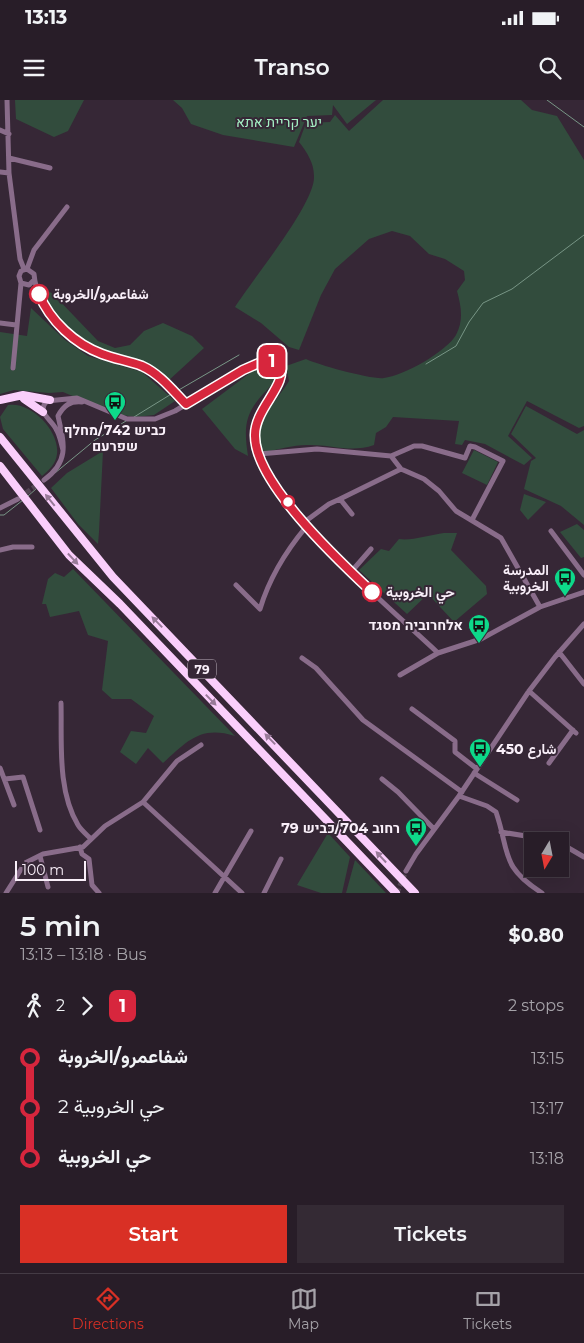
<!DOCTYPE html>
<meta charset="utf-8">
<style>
:root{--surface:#281d28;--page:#342a34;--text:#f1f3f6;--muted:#a5a2a8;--line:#443b45;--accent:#d93025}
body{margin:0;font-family:Montserrat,Vazirmatn,Heebo,sans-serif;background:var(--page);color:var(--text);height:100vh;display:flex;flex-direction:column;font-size:19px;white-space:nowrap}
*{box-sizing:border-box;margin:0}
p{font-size:16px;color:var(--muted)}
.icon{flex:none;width:28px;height:28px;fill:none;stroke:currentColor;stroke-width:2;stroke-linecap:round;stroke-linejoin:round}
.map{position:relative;height:793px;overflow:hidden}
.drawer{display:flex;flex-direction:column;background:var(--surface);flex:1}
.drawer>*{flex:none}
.badge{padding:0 10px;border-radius:8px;font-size:18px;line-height:32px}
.needle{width:32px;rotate:190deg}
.tools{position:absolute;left:524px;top:732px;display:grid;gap:10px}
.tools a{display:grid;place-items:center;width:45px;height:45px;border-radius:0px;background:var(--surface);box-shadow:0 5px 20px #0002,0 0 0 1px var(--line);font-size:25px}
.scale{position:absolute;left:15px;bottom:12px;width:71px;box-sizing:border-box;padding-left:5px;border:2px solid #f9eff9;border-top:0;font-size:14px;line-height:18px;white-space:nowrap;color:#f9eff9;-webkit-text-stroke:4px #362736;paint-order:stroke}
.map>.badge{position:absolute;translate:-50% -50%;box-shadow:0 0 0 2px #fff}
.legs{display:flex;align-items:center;gap:8px;height:55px;padding:0 20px;font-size:16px}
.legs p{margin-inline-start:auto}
.head{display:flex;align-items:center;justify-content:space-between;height:85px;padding:0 20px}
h1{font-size:28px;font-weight:600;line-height:38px}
.action{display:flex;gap:10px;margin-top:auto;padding:10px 20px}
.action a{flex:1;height:58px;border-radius:0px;background:var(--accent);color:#fff;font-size:20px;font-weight:600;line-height:58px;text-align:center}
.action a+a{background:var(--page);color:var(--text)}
ul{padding:0 20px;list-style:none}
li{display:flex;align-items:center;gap:18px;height:50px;font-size:19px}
li i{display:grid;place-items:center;width:8px;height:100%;margin:0 6px;background:currentColor}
li i::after{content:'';width:12px;height:12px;margin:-6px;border:4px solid;border-radius:50%;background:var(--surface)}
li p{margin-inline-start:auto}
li:first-child i{background:linear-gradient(#0000 50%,currentColor 0)}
li:last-child i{background:linear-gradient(currentColor 50%,#0000 0)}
.status{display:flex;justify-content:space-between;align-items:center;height:35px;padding:0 25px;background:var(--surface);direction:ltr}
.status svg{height:14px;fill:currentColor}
header{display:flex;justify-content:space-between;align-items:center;height:65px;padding:0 20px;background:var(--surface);font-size:22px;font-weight:600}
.tab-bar{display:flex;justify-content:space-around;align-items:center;height:70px;border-top:1px solid var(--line);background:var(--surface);font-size:14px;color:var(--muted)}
.tab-bar a{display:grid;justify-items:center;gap:2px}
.tab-bar .current{color:var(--accent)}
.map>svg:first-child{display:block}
.green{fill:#324c3d}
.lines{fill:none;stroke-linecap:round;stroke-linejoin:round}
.stream{stroke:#789686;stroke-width:1}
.minor-tunnel{stroke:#534553;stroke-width:5;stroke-dasharray:5 2.5;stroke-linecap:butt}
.minor{stroke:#896c8a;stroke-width:5}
.highway{stroke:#facefb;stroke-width:8}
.oneway{fill:#987a98}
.line-1-casing{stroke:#fff;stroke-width:11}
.line-1{stroke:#d7263d;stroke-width:8}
.stop-1-dot{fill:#fff;stroke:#d7263d;stroke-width:2.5}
.labels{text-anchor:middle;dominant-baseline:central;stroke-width:4;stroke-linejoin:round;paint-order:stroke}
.shield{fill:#362736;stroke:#beb3be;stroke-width:1}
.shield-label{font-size:12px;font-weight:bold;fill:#f9eff9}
.park-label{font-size:14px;fill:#a6f3c6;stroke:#362736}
.stop-label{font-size:14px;font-weight:bold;fill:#f9eff9;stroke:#362736;text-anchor:start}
.poi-label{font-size:14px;font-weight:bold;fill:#f9eff9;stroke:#362736;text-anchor:end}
</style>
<div class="status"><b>13:13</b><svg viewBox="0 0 49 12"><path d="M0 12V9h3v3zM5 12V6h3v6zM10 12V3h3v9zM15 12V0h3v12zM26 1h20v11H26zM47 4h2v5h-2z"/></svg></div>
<header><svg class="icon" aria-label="menu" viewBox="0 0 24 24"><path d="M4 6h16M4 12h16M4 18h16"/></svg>Transo<svg class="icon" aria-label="search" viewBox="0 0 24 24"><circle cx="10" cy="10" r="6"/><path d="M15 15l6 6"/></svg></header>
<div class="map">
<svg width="584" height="793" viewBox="0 0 584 793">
<rect width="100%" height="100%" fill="#362736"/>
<path class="green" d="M15,0h69l-16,31 -14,6 -38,-18z
M173,0h203l-29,24 -14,-19 -1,10 -25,1 -13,31 -71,-12 -32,-11 -9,-16z
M383,0h138l11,10 25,6 27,44v266l-5,2 -52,-27 -19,35 24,22 -8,7 -39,-21 -20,-4 -3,5 -7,-1 4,-23 -66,-4 -7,10 -10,6 -2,12c-22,8 -42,0 -63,0 -16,-1 -33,5 -48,7 -13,-27 13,-50 26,-71l-3,-15 20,-7c12,6 67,21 78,19 19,-2 62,-26 72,-43 8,-15 5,-29 1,-44l8,-11 -1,-9 -19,-12 -16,-5 -19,-18 -18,-5 -23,8 -34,30 -14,26 -22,55 -10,-3 -28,-24 -26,-16c16,-26 81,-104 79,-131 0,-13 -7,-24 -15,-34l7,-19 24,-1 5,-7 14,16z
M36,183l17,11 45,47 17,7 15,-3 14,-14 19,-8 29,13 12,12 -36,33c-18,-22 -51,-24 -76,-35 -27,-13 -42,-39 -56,-63z
M31,208l34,32 23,16 54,16 33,29 -21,14 -18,2 -21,-3 -52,-22 -14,1 -35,-3 -14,4v-62l27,4z
M269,267l8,5c-2,10 -7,15 -14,22 -19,21 -19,35 -15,62l-13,-7 -33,-40 52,-39z
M8,305c23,-4 52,26 49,49 -1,10 -8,16 -15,22l-39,-47 -3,-12z
M526,306l51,28 7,-4v95l-23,-19 -37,-17 7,-28 5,-3 -25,-24z
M474,350l24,12 -11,23 -25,-12z
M103,351l-4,81 -1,12 -20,-20 -27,-36 16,-15z
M524,394l22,8 -18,18 -8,-10z
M577,424l7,6v27l-3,1 -21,-26z
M444,433h13l-6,17 35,36 1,8 -33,28 -26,-28 -21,20 -48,-44 22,-21 8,2 10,-12c12,2 31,-4 45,-6z
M73,469l162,167c-34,-11 -48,5 -72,27l-15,-15 -12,16 -16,-12 11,-21 15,2 8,-17 -23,-17h-19l-10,-9 6,-49 -20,-6 -9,-24 -29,6 -4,-13h-4l6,-25 7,-6 9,4z
M328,733l22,24 -8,36h-21l-24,-8z
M355,760l31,33h-40z"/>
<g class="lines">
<path class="stream" d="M547,0l37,27
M426,264l30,-18 13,-24 14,-19 29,-14 72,-54
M177,291l62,-36
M134,317l39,-24
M55,373l40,-33 31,-19
M28,396l8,-7
M0,415h4l19,-15"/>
<path class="minor-tunnel" d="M20,397l20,-14
M397,793l9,-22"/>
<path class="minor" d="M7,0l2,73 11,86 4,10
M0,30l9,4
M9,58l41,10
M0,72l9,1
M27,169l7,-19 33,-43
M21,183l8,2 4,-4
M0,223l16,2
M13,268l8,-85 -2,-7 2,-5 6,-2 7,5c3,36 35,68 68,80 14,5 28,7 41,12 17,8 30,25 44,37
M63,350c-2,-7 -3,-15 -7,-21 -5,-10 -20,-17 -9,-28l30,-3 50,21h28l20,-8 68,-41 23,-10 7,1 8,7c4,26 -31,41 -26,76 3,18 17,35 27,50 44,60 101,108 156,159l43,-14 59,-32 44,-15
M259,354l58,-5 74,7 10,13 23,10 15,12 17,20 45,27 39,69
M391,356l23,-10h8l43,12 5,-12 5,1 28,14 -31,59
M44,380c26,-19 20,-37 14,-64 6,-11 12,-15 24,-14
M340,399l61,-30
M0,408l18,-9
M303,423l26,-19 11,-5 12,15
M551,431l33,44
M0,450l13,-3h19
M351,472l20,-23
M236,485l24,24c9,-30 26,-58 46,-82
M559,552l25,32
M302,558l14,10 47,52 99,72
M400,575l38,-22
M529,591l47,42
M61,603c1,39 -4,87 17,122 3,5 9,10 13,14
M412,609l43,32v11l22,17
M549,663l24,-33
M0,668l14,37
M474,673l43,27
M5,679l18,-2 17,53
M382,679l16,13 36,37
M459,696l28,10 9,6c14,41 4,54 46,81
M143,702l99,91
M501,732l56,9
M560,743l24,14
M80,747l2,7 7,5 3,26 7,8
M40,756l8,31
M406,771l10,-17 43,-58 70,-105 26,-34 29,-33
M6,793l19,-30 18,-9 40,-7 22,-21 38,-24 34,-41 24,-16
M215,793l36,-62
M264,793l17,-34"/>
<path class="highway" d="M24,299l19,13
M0,300l23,-5 27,5
M0,337l113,140 302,316
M0,366l69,89 51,49 276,289"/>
</g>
<defs><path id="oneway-solid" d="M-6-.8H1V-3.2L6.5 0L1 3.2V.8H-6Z" transform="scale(1.25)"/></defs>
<g class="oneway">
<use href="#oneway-solid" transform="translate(50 400) rotate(-129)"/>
<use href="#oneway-solid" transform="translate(73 459) rotate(47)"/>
<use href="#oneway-solid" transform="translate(157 522) rotate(-134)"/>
<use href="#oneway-solid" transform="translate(211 600) rotate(46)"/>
<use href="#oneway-solid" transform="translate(270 639) rotate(-134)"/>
<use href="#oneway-solid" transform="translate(381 757) rotate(-133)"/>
</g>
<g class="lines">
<g class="line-1-casing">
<path id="line-1" d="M39,194c11,27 36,50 63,60 13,5 27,7 40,12 18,8 31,25 44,38l57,-34 23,-10 13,4c11,20 -25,44 -24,72 0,47 84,125 117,156"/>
</g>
<use href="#line-1" class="line-1"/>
</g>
<defs>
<g id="bus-pin" transform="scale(1.125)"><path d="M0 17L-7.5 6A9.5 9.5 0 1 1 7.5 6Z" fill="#0dd98a" stroke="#362736"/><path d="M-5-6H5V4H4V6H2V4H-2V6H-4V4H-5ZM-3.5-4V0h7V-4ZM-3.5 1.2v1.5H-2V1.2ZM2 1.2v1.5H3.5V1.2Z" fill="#111"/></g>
</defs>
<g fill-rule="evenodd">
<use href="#bus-pin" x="115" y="302"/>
<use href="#bus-pin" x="565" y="478"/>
<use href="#bus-pin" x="479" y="525"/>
<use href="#bus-pin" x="480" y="649"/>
<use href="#bus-pin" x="416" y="728"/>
</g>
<g class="stop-1-dot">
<circle cx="39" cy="194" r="9"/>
<circle cx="288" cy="402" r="6"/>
<circle cx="372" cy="492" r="9"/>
</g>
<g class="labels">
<rect class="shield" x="188" y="559.5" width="28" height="19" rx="4"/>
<g class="shield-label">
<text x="202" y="569">79</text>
</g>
<g class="park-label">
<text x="279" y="22">יער קריית אתא</text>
</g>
<g class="stop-label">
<text x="53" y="194">شفاعمرو/الخروبة</text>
<text x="386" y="492">حي الخروبية</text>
</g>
<g class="poi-label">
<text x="115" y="330" text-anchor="middle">כביש 742/מחלף<tspan x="115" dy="16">שפרעם</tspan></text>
<text x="549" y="470">المدرسة<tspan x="549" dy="16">الخروبية</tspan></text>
<text x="463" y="525">אלחרוביה מסגד</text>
<text x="496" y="649" text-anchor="start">شارع 450</text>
<text x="400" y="728">רחוב 704/כביש 79</text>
</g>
</g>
</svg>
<div class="tools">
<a><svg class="needle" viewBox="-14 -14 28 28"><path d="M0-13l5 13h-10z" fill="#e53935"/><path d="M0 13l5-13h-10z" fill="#a5a2a8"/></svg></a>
</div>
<div class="scale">100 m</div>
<b class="badge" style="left:272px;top:261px;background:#d7263d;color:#fff">1</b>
</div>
<section class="drawer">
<div class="head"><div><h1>5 min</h1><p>13:13 – 13:18 · Bus</p></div><b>$0.80</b></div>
<div class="legs"><svg class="icon" aria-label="walk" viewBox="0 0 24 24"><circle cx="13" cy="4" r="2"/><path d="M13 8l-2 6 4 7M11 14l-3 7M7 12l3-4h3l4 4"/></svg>2<svg class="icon" aria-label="forward" viewBox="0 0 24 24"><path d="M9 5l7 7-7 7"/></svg><b class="badge" style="background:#d7263d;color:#fff">1</b><p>2 stops</p></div>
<ul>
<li><i style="color:#d7263d"></i><b>شفاعمرو/الخروبة</b><p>13:15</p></li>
<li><i style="color:#d7263d"></i><span>حي الخروبية 2</span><p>13:17</p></li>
<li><i style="color:#d7263d"></i><b>حي الخروبية</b><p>13:18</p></li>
</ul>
<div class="action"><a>Start</a><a>Tickets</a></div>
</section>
<nav class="tab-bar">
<a class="current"><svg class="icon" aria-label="directions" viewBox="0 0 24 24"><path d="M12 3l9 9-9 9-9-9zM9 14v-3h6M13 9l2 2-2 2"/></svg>Directions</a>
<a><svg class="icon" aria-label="map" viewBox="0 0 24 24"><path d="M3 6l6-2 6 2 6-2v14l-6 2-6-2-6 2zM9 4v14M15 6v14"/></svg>Map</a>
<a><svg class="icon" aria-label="tickets" viewBox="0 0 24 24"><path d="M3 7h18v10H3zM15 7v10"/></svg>Tickets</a>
</nav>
